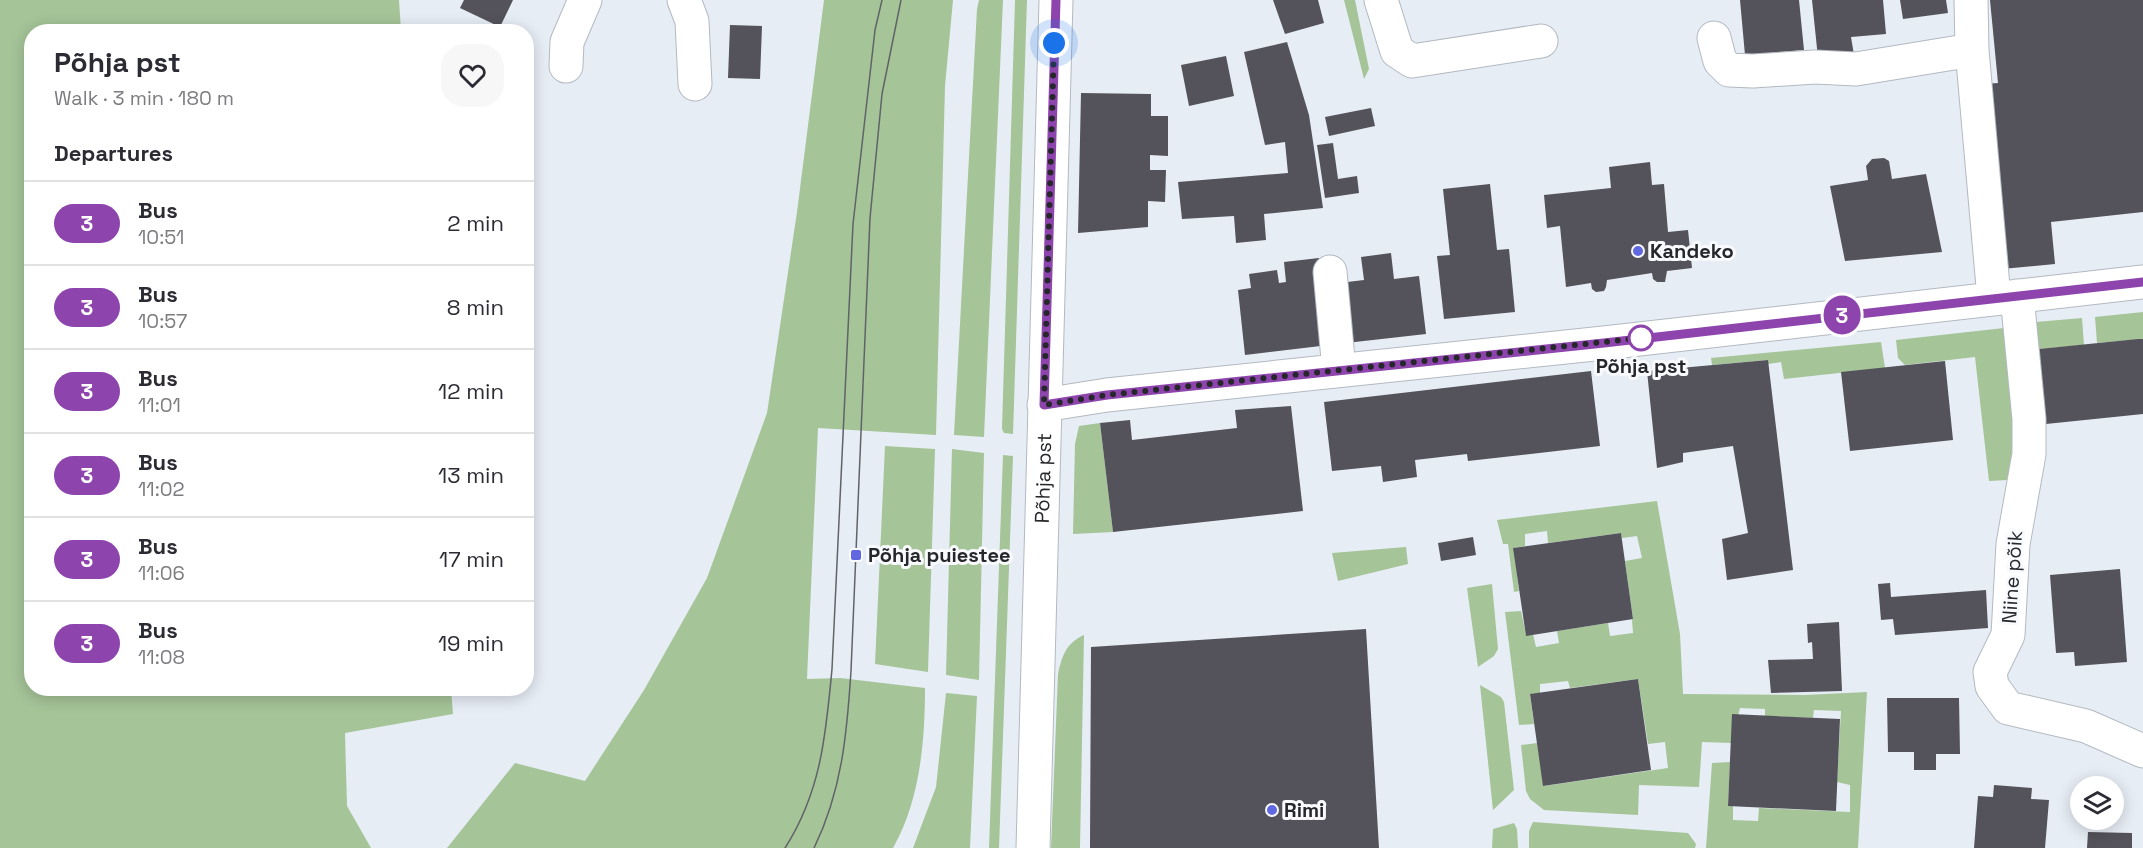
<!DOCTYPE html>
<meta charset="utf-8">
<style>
:root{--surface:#fff;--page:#f7f7f7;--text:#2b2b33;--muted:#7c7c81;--line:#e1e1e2}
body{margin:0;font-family:"Space Grotesk",sans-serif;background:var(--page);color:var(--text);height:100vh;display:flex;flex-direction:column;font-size:22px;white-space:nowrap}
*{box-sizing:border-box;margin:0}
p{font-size:20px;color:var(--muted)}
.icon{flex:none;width:33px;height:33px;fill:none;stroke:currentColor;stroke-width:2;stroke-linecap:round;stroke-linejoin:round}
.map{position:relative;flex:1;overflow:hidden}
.sheet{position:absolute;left:24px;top:24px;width:510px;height:672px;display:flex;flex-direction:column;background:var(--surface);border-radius:24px;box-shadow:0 3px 15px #0003}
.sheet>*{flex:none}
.badge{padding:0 12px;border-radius:20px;font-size:21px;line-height:39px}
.tools{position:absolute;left:2070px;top:776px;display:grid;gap:12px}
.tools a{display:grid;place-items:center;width:54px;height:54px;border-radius:50%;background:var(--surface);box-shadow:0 3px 15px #0003;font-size:30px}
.you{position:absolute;width:30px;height:30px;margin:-15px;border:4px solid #fff;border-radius:50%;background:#1a73e8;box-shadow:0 0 0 9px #1a73e833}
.map>.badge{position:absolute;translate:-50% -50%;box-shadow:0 0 0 3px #fff}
h2{padding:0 30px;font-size:22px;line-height:54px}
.round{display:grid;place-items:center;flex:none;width:63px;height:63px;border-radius:24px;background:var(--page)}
.overview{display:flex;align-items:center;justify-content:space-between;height:102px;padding:0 30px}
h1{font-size:28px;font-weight:700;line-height:45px}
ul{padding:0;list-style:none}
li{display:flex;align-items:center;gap:18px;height:84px;padding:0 30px;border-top:2px solid var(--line)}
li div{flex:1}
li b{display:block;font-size:22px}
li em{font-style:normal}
li .badge{min-width:66px;font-weight:700;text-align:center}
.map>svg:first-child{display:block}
.green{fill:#a5c498}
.building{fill:#54525a}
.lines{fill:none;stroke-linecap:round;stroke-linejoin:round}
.minor-casing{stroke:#b3b9c0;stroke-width:35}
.major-casing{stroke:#b3b9c0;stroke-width:35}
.minor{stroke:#fff;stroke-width:33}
.major{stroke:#fff;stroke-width:33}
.tram{stroke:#606368;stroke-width:1.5}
.line-casing{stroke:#fff;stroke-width:14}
.line{stroke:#8e44ad;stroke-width:9}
.walk{stroke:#25272a;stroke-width:6;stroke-dasharray:0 10.8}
.poi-dot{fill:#6167e0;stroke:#f8fafd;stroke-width:2}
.stop-dot{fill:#fff;stroke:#8e44ad;stroke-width:3}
.labels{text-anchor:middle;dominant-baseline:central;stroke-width:6;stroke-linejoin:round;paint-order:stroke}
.poi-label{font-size:20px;font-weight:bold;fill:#25272a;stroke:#f8fafd;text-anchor:start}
.stop-label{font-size:20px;font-weight:bold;fill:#25272a;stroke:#f8fafd}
.street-label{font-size:20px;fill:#25272a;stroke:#f8fafd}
</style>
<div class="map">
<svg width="2143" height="848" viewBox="0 0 2143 848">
<rect width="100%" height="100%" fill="#e7edf5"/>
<path class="green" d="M0,0h399l2,31 -369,1v656l419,1 2,25 -108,19 2,73 24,42h-371z
M824,0h129l-8,86 -9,349 -118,-7 -11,251 33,-1 85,10c0,54 -5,112 -32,160h-446l68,-85 70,18 59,-91 63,-112 60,-165 30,-201z
M979,0h24l-19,437 -30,-2 23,-426z
M1015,0h12l-14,434 -9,-1 -2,-4z
M1344,0h11l14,69 -5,10z
M2143,312v27l-46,4 -2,-26z
M2082,318l2,27 -45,4 -3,-27z
M2013,327l6,146 -12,7 -18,1 -14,-124 -70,8 -7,-7 -2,-18z
M1881,342l4,26 -101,11 -3,-17 -13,2 -1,-4 -55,5 -1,-7z
M1100,423l13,109 -40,2 2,-90 4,-18z
M885,446l50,3 -7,223 -53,-8z
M952,449l32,4 -5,227 -33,-5z
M1003,455l10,1 -14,392h-10z
M1657,501l23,133 3,60 122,1 62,-3 -9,156h-152l6,-85 18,-1 -2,44h5v14l25,1 1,-13 91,4v-27l-13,-3 4,-71 -27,-1 -1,8 -48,-2v-7l-25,-1 -9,35 -29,-1 -3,45 -60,-2 -1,30 -94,-5 -14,-11 -4,-8 -5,-46 16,-2 7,43 124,-18 -3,-26 -17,2 -10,-65 -68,9 -2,-7 -28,3v9l-10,2 4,29 -15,1 -14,-113 16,-1 5,24 7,-1 3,13 23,-4 -2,-12 51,-8 2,13 23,-3 -1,-13 1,-1 -8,-58 17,-3 -5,-22 -15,2 -1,-5 -73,10 -1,-12 -22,3v12l-11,2 5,43 -5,1 -6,-48h-5l-6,-24z
M1406,547l2,17 -70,17 -6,-28z
M1492,584l6,65 -4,7 -16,11 -11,-79z
M1084,635l-4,213h-29l7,-174c4,-18 8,-31 26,-39z
M1480,685l21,12 3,5 10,88 -21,20z
M946,693l31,3 -7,152h-57l23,-61z
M1533,822l155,11 8,11 -1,4h-166v-17z
M1514,823l3,6 1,19h-26l1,-19z"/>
<path class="building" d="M464,0h49l-13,27 -40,-19z
M1273,0h45l6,23 -39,11z
M1740,0h59l5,50 -59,5z
M1812,0h71l3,34 -35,3 3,18 -36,3z
M1900,0h46l2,13 -45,6z
M1990,0h153v212l-92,10 4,42 -53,5 -19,-185 15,-1z
M730,25l32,1 -2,53 -32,-1z
M1287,42l22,73 14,93 -59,6 2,26 -30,3 -2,-27 -52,3 -4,-37 110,-9 -3,-31 -20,3 -21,-93z
M1226,56l8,40 -45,10 -8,-41z
M1081,93l70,1v22h17v40l-18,-1v15h16l-1,32 -17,-1v26l-70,6z
M1371,108l4,18 -46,10 -4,-19z
M1333,143l5,36 19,-3 2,17 -34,5 -8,-53z
M1884,158l5,3 3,18 34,-5 16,78 -97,9 -15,-75 38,-6 -2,-14 6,-7z
M1650,162l2,23 12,-1 4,48 20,-2 4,38 -25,3 -2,11h-8l-4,-3 -1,-6 -45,7 -1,7 -2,4 -8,1 -4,-3 -1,-6 -25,4 -6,-61 -13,2 -3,-33 67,-7 -2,-21z
M1490,184l7,66 12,-1 6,63 -71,7 -7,-63 13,-1 -7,-66z
M1391,253l3,26 25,-3 7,58 -80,9 -7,-60 25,-3 -3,-23z
M1319,258l10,87 -84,10 -7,-65 13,-2 -2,-14 28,-4 2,13 7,-1 -2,-20z
M2138,339h5v75l-97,10 -7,-75z
M1768,360l25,210 -66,10 -5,-41 26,-6 -15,-87 -50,7v9l-26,6 -10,-97z
M1945,361l8,79 -103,11 -9,-79z
M1591,371l9,75 -132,15 -1,-7 -52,6 2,17 -34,5 -2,-16 -49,5 -8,-69z
M1291,406l12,105 -190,21 -13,-109 30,-3 2,20 105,-12 -2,-18z
M1621,533l12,86 -107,17 -13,-88z
M1473,537l3,18 -35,6 -3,-18z
M2120,569l7,93 -52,4 -1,-14 -18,1 -6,-78z
M1890,583l1,14 95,-7 2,38 -93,7 -2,-16 -12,1 -3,-36z
M1839,622l3,69 -71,2 -3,-33 45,-1 -1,-17 -4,1 -1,-19z
M1366,629l13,219h-289l1,-201z
M1638,679l13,91 -108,16 -13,-92z
M1887,698h72l1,56h-24v16h-22v-18h-26z
M1732,714l108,5 -4,92 -108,-5z
M1994,785l38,3 -1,11 18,1 -4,48h-71l4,-52 15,1z
M2088,832l44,1v15h-45z"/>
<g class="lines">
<g class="minor-casing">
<path id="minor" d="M684,0l8,21 3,63
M1381,0l16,51 15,10 129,-20
M1714,38l6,23 9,9 24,1 62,-4 41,2 116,-19 -1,-50
M1972,50l22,248
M566,66l1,-24 18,-42
M1330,272l9,98
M2017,296l12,123v35l-16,90 -5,91 -18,37 2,14 16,22 78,18 57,25
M1044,405l63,-10 497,-52 539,-61"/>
</g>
<g class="major-casing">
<g id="major">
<path id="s1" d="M1033,848l23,-848"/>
</g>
</g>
<use href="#minor" class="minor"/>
<use href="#major" class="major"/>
<path class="tram" d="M785,848c36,-56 41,-114 47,-179l21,-445 22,-194 7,-30
M814,848c28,-57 33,-115 37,-177l19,-453 12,-124 19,-94"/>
</g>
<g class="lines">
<g class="line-casing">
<path id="line" d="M1056,0l-12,405 63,-10 497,-52 539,-61"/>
</g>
<use href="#line" class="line"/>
<path class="walk" d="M1054,43l-10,362 63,-10 534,-57"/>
</g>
<g class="poi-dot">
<circle cx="1638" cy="251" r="6"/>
<rect x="850" y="549" width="12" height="12" rx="3"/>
<circle cx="1272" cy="810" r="6"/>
</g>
<circle class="stop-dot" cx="1641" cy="338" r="12"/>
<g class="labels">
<g class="poi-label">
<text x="1650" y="251">Kandeko</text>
<text x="868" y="555">Põhja puiestee</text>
<text x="1284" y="810">Rimi</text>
</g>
<g class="stop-label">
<text x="1641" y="366">Põhja pst</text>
</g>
<g class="street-label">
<text stroke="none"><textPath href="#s1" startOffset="370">Põhja pst</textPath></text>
<text transform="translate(2012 577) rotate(-86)">Niine põik</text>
</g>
</g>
</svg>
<div class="tools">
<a><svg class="icon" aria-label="layers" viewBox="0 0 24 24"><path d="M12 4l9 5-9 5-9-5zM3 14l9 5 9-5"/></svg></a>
</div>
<div class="you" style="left:1054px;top:43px"></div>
<b class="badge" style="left:1842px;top:315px;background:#8e44ad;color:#fff">3</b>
<section class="sheet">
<div class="overview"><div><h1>Põhja pst</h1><p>Walk · 3 min · 180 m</p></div><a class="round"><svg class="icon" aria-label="heart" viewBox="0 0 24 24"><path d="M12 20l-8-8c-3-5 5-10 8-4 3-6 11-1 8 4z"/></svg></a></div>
<h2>Departures</h2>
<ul>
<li><span class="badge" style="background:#8e44ad;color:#fff">3</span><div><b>Bus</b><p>10:51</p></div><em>2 min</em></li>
<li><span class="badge" style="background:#8e44ad;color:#fff">3</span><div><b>Bus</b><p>10:57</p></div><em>8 min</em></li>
<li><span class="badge" style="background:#8e44ad;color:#fff">3</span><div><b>Bus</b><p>11:01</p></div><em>12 min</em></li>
<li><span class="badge" style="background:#8e44ad;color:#fff">3</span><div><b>Bus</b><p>11:02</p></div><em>13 min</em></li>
<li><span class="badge" style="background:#8e44ad;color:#fff">3</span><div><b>Bus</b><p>11:06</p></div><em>17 min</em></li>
<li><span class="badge" style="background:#8e44ad;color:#fff">3</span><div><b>Bus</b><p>11:08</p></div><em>19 min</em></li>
</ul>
</section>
</div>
